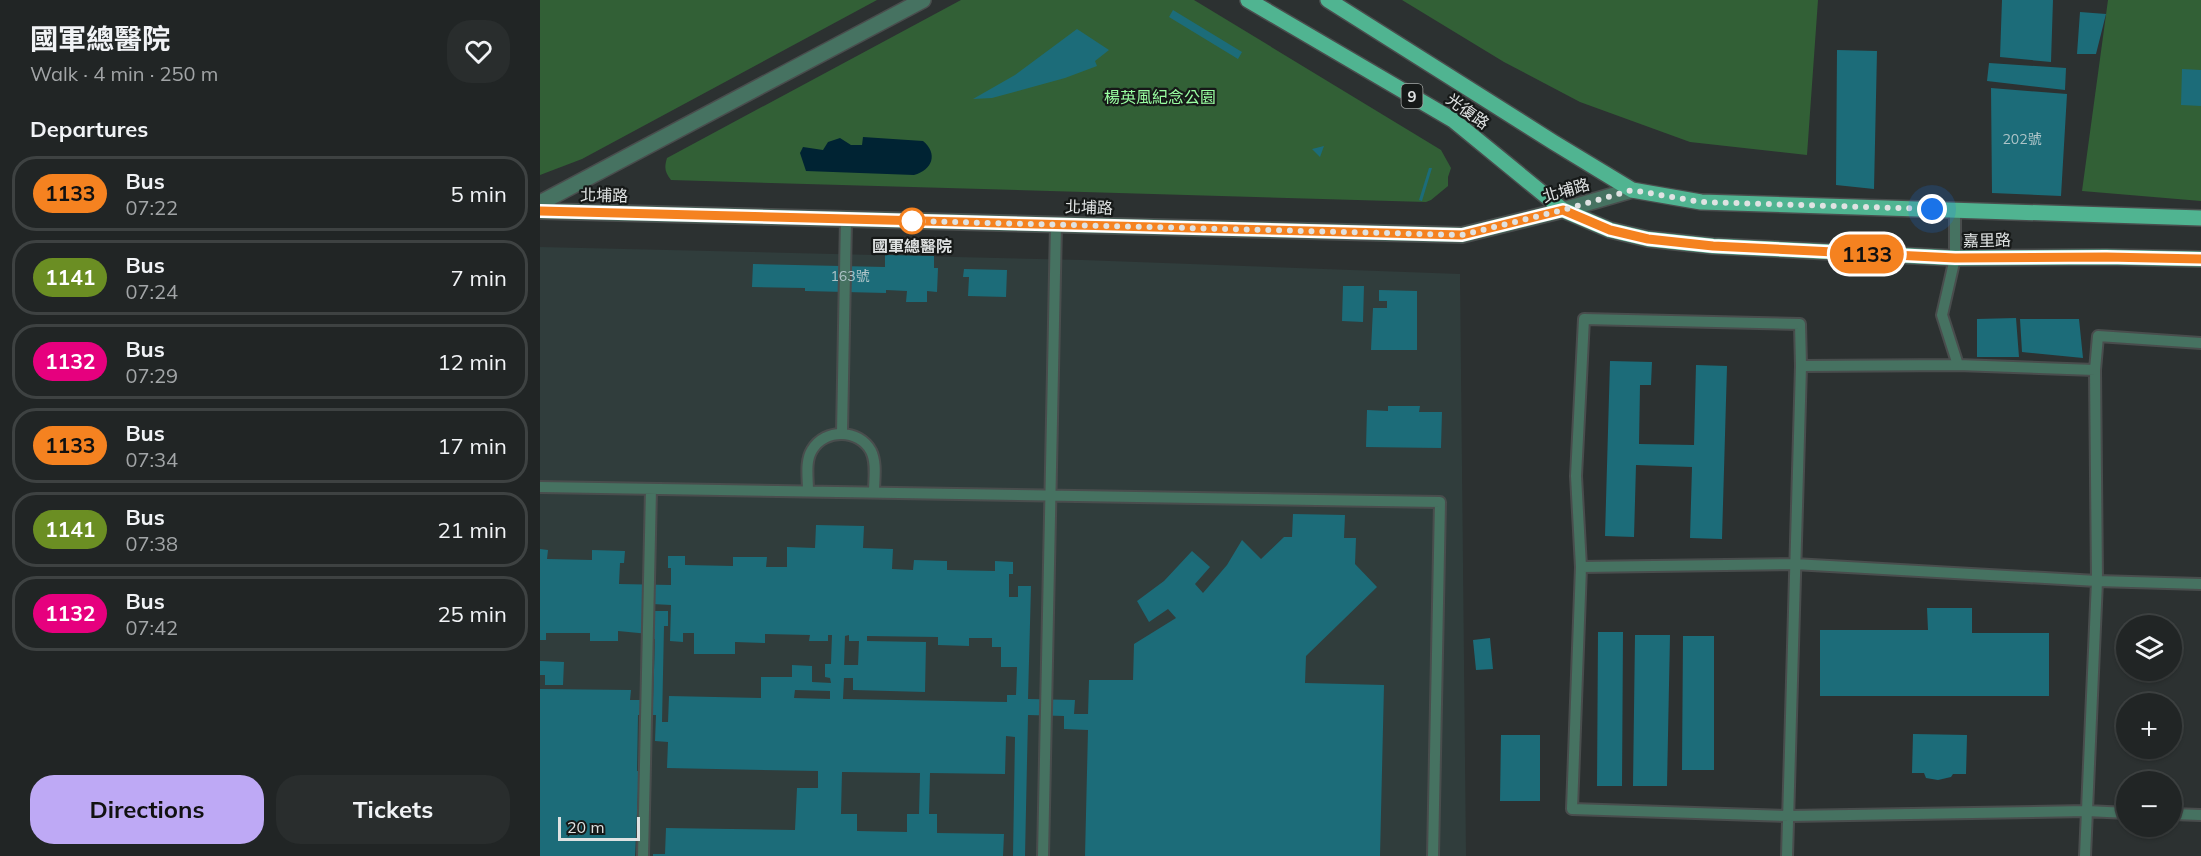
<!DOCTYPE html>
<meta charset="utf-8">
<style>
:root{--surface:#212525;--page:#292d2d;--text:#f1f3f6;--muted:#a2a5a7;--line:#3e4242;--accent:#bea9f5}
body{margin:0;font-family:Mulish,"Noto Sans TC",sans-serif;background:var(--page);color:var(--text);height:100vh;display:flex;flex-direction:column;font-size:22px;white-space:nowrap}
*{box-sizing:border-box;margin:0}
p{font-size:20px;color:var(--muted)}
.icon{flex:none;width:33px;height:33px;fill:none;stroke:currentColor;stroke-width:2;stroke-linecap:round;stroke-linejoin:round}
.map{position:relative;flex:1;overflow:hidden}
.sheet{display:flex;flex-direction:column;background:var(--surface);width:540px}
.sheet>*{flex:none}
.badge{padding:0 12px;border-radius:20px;font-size:21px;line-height:39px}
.buttons{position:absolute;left:1576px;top:615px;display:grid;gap:12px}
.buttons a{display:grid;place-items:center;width:66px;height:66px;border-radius:50%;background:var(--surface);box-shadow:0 2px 4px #0004,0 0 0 2px var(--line);font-size:30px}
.scale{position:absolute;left:18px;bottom:15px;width:82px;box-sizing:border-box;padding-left:6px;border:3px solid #dfe2e2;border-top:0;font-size:16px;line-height:21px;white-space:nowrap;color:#dfe2e2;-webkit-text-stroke:4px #161918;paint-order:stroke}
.you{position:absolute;width:30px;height:30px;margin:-15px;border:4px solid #fff;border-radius:50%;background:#1a73e8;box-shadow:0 0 0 9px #1a73e833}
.map>.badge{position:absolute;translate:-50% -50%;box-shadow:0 0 0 3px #fff}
h2{padding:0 30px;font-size:22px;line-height:54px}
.round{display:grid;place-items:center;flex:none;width:63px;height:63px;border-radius:24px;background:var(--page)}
.overview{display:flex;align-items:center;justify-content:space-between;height:102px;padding:0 30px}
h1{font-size:28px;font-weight:700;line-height:45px}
.action{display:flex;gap:12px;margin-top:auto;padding:12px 30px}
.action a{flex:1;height:69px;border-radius:24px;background:var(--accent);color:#111;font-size:24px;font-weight:700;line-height:69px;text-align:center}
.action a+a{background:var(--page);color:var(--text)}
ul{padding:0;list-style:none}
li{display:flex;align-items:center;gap:18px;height:75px;margin:0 12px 9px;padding:0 18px;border:3px solid var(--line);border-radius:24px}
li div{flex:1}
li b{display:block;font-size:22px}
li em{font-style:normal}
li .badge{min-width:66px;font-weight:700;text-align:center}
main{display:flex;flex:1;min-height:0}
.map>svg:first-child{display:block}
.built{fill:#303d3c}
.green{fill:#326036}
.water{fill:#002333}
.building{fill:#1c6c79;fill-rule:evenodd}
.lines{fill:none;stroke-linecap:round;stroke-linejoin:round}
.service-casing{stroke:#494d4d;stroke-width:14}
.minor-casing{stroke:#494d4d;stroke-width:18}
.primary-casing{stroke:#494d4d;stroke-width:18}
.service{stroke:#467261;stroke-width:10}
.minor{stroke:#467261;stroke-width:15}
.primary{stroke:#50b491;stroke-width:15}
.line-casing{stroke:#fff;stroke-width:14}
.line{stroke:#f58220;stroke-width:9}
.walk{stroke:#dfe2e2;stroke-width:6;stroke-dasharray:0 10.8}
.stop-dot{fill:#fff;stroke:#f58220;stroke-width:3}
.labels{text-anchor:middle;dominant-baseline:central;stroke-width:4.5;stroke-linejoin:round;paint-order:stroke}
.number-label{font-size:14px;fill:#aec4c8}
.shield{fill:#161918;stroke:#a3a6a5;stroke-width:1.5}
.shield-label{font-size:15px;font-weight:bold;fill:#dfe2e2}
.park-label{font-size:16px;fill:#9affa2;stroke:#161918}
.street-label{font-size:16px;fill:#dfe2e2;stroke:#161918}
.stop-label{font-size:16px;font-weight:bold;fill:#dfe2e2;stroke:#161918}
</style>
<main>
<section class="sheet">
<div class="overview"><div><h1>國軍總醫院</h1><p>Walk · 4 min · 250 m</p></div><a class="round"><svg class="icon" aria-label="heart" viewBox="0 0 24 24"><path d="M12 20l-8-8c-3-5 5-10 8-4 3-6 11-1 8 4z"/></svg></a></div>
<h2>Departures</h2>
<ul>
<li><span class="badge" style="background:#f58220;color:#111">1133</span><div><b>Bus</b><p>07:22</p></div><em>5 min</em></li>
<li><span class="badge" style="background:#6b8e23;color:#fff">1141</span><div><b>Bus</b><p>07:24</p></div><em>7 min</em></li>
<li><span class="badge" style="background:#e6007e;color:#fff">1132</span><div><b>Bus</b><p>07:29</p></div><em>12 min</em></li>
<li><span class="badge" style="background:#f58220;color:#111">1133</span><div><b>Bus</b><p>07:34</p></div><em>17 min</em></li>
<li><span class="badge" style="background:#6b8e23;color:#fff">1141</span><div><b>Bus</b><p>07:38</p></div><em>21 min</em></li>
<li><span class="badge" style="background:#e6007e;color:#fff">1132</span><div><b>Bus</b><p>07:42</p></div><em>25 min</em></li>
</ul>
<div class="action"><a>Directions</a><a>Tickets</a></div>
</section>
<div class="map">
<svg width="1661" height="856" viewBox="0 0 1661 856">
<rect width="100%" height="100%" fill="#2c3131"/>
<path class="built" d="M0,247l543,13 377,14 6,582h-926z"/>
<path class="green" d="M0,0h337l-295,159 -42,16z
M421,0h233l247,150 10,18 -3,9v9l-17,14 -5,2 -755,-22c-6,-8 -7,-12 -4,-22z
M862,0h416l-11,155 -117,-13 -110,-40 -76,-40z
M1568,0h93v201l-119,-10z"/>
<path class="water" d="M323,137l60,4c15,12 10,29 -9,34l-108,-4 -6,-18 3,-6 20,3 5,-8 12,-4 11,7h11z"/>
<path class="building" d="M1462,0h51l-2,62 -51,-5z
M633,10l69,42 -4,7 -69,-42z
M1540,12l26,2 -10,40h-19z
M537,29l32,21 -14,11 2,5 -32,12 -73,20 -19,1 42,-24z
M1297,50l40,1 -3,138 -38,-4z
M1449,63l77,5 -1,22 -78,-9z
M1642,69l19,1v36l-20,-1z
M1451,88l76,6 -6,102 -69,-3z
M784,146l-4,11 -8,-8z
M889,168h3l-10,33 -3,-1z
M345,255l49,1v12h4l-1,24 -10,-1v11h-21l1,-11 -21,-1v3l-81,-2v-3l-53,-1 1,-23 132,3z
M424,269l43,1 -1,27 -38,-1 1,-19h-6z
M803,286h21l-1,36 -21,-1z
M839,290l38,1v59h-46l2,-42h14v-7h-8z
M1476,318l3,39h-42v-38z
M1480,319h59l4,39 -61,-6z
M1070,361l42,1 -1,23h-11l-1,59 55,1 2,-80 31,1 -5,173 -32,-1 2,-71 -56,-2 -2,72 -29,-1z
M848,406h32l-1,6h23l-1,36 -75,-1 1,-37 21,1z
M753,514l52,1 -1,23h12l-1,26 22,23 -71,69 -1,27 79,2 -4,171h-295l3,-126 -24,-1v-13l-36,-1 -3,141h-12l2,-119 -9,-1 -1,38 -75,-1 -1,41h8v19l67,1 -1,22h-350v-2h12l1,-26 129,2 2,-42h21v-17l-151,-3 1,-26 -13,-1 1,-26h-18l-1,56h2l-4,85h-95v-167l91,1 -1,10h23l2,-61h-6v-5l-31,-3v10h-28v-8h-44v7h-6v-91l8,1 -1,9 45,1v-10l33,1 -1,12h-4l-1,21 52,1v-17h-3v-12h17v9l48,1v-9h34l-1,10h21v-20l28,1 1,-23 48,1 -1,22 30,1 -1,20 21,1 1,-10 33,1v9l48,1v-10l18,1v12h-4v23h9v-11h13l-3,113 47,1 -1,14h14l1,-34h44l1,-36 42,-26 -8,-9 -19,13 -12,-21 27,-20 28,-30 18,16 -15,17 8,9 24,-28 15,-25 19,19 23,-22h8zM112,604l19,1 -1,36 13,1v-9h11v21h41v-12l30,1v-9l45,1 -1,6h19v-6h4l-1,29h-6v13l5,1 1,5 -19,-1v-16l-20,-1v12h-31v21l-92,-2 -1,26h-6l2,-96h4v-15h-16zM309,635v6h10l-1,24h-14l1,-29zM327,636l71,1v8l31,1v-8h23v9h9v20h16l-1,28h-9v7l-164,-3 1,-21h9v12l72,2 1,-50 -59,-1zM255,690l35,1v8l-36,-1zM302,772l78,1 -1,41h-12v18l-50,-1v-17h-16z
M1387,608h45v25h77v63h-229v-66h108z
M1058,632h25l-1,154h-25z
M1095,635h35l-3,151h-34z
M1143,636h31v134h-32z
M950,638l3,31 -17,1 -3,-30z
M0,661l24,1 -1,23h-18v-10h-5z
M1373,734l54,1 -1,39h-13l-2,3 -13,3 -12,-2 -2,-5h-12z
M961,735h39v66h-40z"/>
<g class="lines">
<g class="service-casing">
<path id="service" d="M1418,365l137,5 2,211 -12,275
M1261,366l-1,-42 -216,-5 -8,157 5,91 -9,242 217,7 298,-5 40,2
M1555,370l3,-34 103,7
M302,433l4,-214
M0,487l900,15 -7,354
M268,491c0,-13 -3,-30 4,-41 13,-22 47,-21 59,1 6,12 3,28 3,41
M1041,567l213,-3 303,17 104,3
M1632,814l29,1
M103,856l8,-367
M503,856l13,-631
M1247,856l14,-490 157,-1 -16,-50 13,-57v-48"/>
</g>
<g class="minor-casing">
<path id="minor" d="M0,203l383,-203
M0,211l922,24 101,-25 69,-20"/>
</g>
<g class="primary-casing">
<path id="primary" d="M708,0l205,120 110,90 47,20 38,9 65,7 242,12 151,-1 95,2
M788,0l225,142 79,48 69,12 500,16"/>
</g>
<use href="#service" class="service"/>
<use href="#minor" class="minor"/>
<use href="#primary" class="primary"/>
</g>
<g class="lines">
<g class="line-casing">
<path id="line" d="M0,211l922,24 101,-25 47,20 38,9 65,7 242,12 151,-1 95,2"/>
</g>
<use href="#line" class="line"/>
<path class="walk" d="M372,221l550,14 101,-25 69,-20 69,12 231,7"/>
</g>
<circle class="stop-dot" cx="372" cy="221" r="12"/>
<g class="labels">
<g class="number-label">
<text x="1482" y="139">202號</text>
<text x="310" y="276">163號</text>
</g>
<rect class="shield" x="861.5" y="84" width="21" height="24" rx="4.5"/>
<g class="shield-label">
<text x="872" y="96">9</text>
</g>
<g class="park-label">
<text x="620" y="97">楊英風紀念公園</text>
</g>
<g class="street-label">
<text transform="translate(928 111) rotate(36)">光復路</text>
<text transform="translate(1026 190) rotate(-16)">北埔路</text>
<text transform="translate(64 195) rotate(1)">北埔路</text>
<text transform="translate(549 207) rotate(2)">北埔路</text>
<text transform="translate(1447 240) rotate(-1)">嘉里路</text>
</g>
<g class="stop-label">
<text x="372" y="246">國軍總醫院</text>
</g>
</g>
</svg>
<div class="buttons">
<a><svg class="icon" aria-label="layers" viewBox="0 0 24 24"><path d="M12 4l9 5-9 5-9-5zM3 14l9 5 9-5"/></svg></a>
<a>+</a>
<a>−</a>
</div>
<div class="scale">20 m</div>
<div class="you" style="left:1392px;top:209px"></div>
<b class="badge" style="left:1327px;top:254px;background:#f58220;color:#111">1133</b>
</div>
</main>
